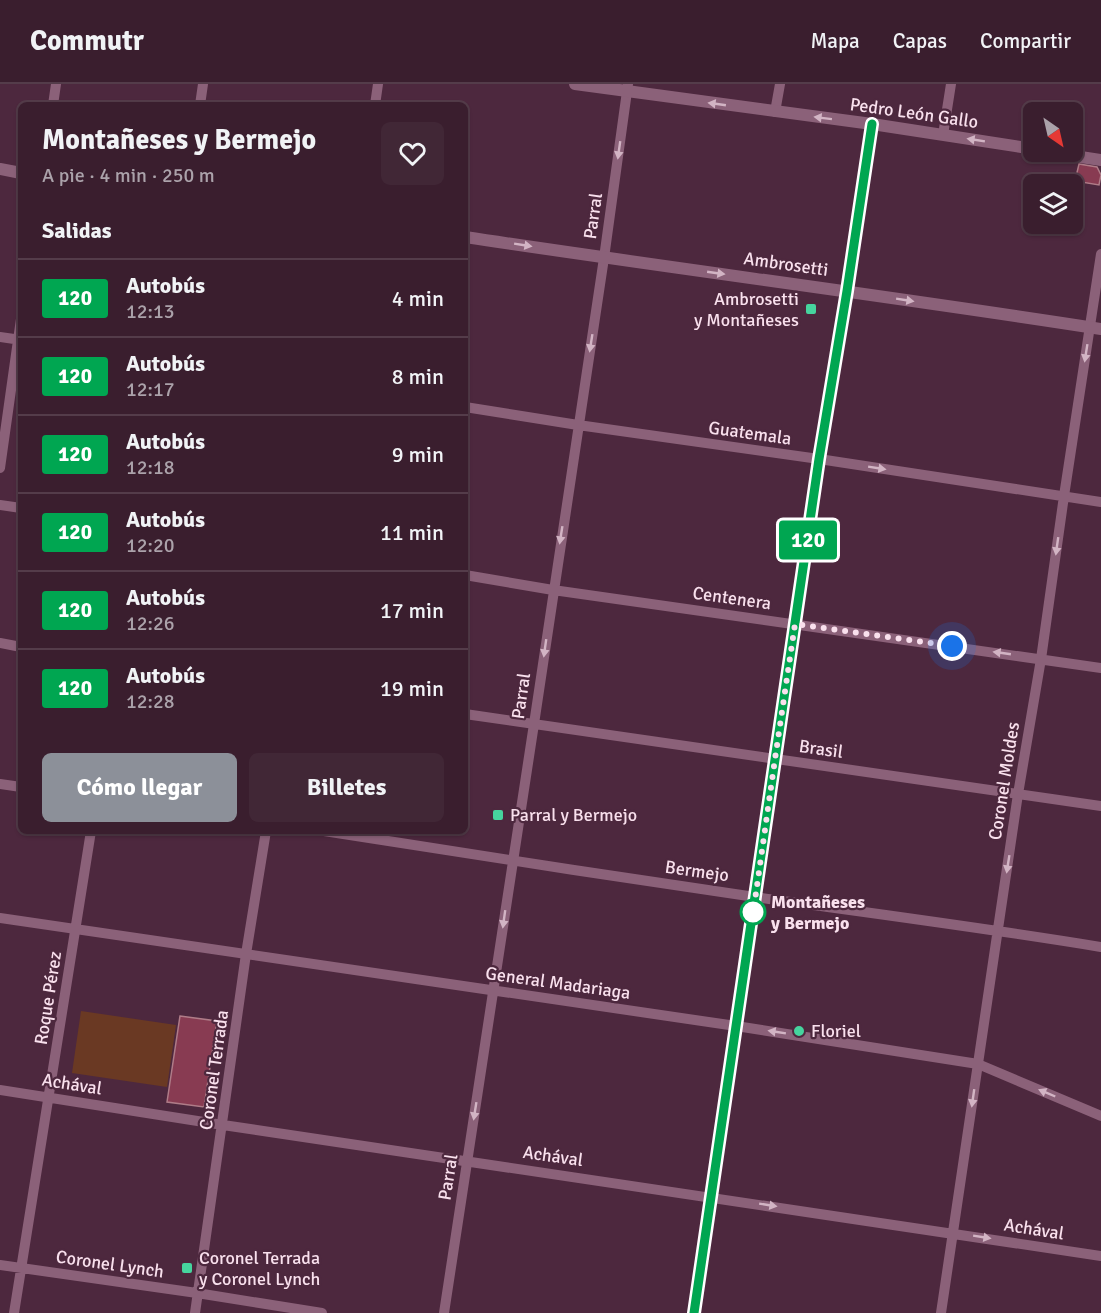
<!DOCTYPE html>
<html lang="es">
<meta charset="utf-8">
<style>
:root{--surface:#3a1e2e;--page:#412736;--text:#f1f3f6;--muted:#aba2aa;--line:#543c4a;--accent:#8c9099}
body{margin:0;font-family:Signika,sans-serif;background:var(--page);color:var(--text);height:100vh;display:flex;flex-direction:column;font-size:22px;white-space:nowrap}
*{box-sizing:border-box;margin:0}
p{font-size:20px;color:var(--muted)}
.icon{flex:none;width:33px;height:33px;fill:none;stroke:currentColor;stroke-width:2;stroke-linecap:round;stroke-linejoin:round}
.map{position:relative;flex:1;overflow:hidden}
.panel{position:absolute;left:18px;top:18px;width:450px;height:732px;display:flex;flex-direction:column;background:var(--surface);border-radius:9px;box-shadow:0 2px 4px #0004,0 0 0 2px var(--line)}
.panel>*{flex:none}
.badge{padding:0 12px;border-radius:4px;font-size:21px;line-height:39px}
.needle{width:39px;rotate:146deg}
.buttons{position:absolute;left:1023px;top:18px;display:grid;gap:12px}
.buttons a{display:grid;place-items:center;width:60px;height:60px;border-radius:9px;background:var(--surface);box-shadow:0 2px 4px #0004,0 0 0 2px var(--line);font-size:30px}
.you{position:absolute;width:30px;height:30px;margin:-15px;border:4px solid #fff;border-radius:50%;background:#1a73e8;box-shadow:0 0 0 9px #1a73e833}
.map>.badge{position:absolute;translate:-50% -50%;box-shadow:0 0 0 3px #fff}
h2{padding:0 24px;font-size:22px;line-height:54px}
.round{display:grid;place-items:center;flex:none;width:63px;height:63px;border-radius:9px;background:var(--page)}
.head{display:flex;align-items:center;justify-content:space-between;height:102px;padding:0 24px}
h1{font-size:28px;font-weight:700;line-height:45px}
.button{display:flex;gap:12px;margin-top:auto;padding:12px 24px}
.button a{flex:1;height:69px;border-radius:9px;background:var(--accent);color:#fff;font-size:24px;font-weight:700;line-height:69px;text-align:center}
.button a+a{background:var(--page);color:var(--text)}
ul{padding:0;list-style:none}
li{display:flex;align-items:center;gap:18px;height:78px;padding:0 24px;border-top:2px solid var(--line)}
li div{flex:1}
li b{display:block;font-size:22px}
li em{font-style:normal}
li .badge{min-width:66px;font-weight:700;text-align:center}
header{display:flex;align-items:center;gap:36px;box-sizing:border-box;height:84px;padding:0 30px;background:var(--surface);border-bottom:2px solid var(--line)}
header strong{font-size:28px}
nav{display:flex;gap:33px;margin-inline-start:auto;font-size:21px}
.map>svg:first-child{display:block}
.green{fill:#6a3923}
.building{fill:#883b52;stroke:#af7c88;stroke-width:1.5}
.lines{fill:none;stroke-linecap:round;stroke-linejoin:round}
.minor{stroke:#8b6179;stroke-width:10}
.tertiary{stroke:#8b6179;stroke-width:12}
.oneway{fill:#d2b4c4}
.line-casing{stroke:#fff;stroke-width:14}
.line{stroke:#00a651;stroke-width:9}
.walk{stroke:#f9e0ed;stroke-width:6;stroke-dasharray:0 10.8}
.poi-dot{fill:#46d49e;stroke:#4d283e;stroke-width:2}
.stop-dot{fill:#fff;stroke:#00a651;stroke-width:3}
.labels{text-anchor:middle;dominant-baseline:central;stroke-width:4.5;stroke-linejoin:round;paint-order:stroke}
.street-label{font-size:18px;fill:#f9e0ed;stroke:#4d283e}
.poi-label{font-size:18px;fill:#f9e0ed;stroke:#4d283e;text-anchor:start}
.stop-label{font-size:18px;font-weight:bold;fill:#f9e0ed;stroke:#4d283e;text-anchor:start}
</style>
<header>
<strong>Commutr</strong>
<nav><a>Mapa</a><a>Capas</a><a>Compartir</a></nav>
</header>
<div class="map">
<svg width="1101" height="1229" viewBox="0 0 1101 1229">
<rect width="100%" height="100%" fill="#4d283e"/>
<path class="green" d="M81,927l95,14 -9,62 -95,-14z"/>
<path class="building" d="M1079,80l18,3 4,8 -2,10 -24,-4z
M180,932l37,5 -13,86 -37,-5z"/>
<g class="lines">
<path class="minor" d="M53,21l3,-21
M200,21l3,-21
M375,21l3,-21
M775,28l5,-28
M943,51l8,-51
M0,253l21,3
M465,323l113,18 241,34 282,43
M0,384l21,-149
M0,421l21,3
M465,491l88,15 548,78
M0,559l21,4
M465,630l636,92
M0,700l21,3
M324,747c144,23 287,45 431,66 115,16 231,31 346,50
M0,834l736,108 242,38 123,52
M0,1006l223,35 878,131
M0,1181l197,28 125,20
M14,1229l77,-482
M195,1229l51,-359 20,-123
M444,1229l90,-589 70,-466 24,-174
M694,1229l125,-854 28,-168 25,-167
M941,1229l77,-519 23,-135 23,-163 37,-242"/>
<path class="tertiary" d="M575,0l297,40 162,25
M1048,68l53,8
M0,85l21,4
M465,153c212,32 424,59 636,92"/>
</g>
<defs><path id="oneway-solid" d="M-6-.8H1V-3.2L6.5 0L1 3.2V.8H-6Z" transform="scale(1.5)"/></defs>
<g class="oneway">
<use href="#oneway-solid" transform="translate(717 20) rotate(-172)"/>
<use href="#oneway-solid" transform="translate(823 34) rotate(-173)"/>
<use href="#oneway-solid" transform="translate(976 56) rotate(-171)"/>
<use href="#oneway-solid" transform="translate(619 66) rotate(98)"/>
<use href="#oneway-solid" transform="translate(523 161) rotate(9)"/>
<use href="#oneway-solid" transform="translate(716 189) rotate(8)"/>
<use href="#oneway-solid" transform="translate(905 216) rotate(9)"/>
<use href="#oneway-solid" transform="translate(591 259) rotate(99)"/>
<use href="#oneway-solid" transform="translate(1086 269) rotate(99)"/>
<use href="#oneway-solid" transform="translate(877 384) rotate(9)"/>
<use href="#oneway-solid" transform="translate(561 451) rotate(99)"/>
<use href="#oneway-solid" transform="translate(1057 462) rotate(98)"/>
<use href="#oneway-solid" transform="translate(545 564) rotate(98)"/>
<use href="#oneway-solid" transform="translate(1002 569) rotate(-172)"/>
<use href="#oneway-solid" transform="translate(1008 780) rotate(99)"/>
<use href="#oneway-solid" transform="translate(504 835) rotate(98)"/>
<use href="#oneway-solid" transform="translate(777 948) rotate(-171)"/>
<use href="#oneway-solid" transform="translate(1047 1009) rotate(-157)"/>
<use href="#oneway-solid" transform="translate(973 1014) rotate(98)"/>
<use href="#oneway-solid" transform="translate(475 1027) rotate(99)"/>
<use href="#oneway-solid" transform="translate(768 1121) rotate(9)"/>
<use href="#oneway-solid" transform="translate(982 1153) rotate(9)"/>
</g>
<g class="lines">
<g class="line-casing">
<path id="line" d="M694,1229l125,-854 28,-168 25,-167"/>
</g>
<use href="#line" class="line"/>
<path class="walk" d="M753,828v2l22,-155 20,-135 157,22"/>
</g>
<g class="poi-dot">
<rect x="805" y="219" width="12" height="12" rx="3"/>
<rect x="492" y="725" width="12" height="12" rx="3"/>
<circle cx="799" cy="947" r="6"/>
<rect x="181" y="1178" width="12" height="12" rx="3"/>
</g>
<circle class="stop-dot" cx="753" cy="828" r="12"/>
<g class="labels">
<g class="street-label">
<text transform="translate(914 29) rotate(8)">Pedro León Gallo</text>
<text transform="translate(593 132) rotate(-82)">Parral</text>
<text transform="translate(786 180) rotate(8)">Ambrosetti</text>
<text transform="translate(750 349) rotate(8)">Guatemala</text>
<text transform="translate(732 514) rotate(8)">Centenera</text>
<text transform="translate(521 612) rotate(-82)">Parral</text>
<text transform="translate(821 665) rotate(8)">Brasil</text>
<text transform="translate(1004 697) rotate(-81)">Coronel Moldes</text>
<text transform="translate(697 787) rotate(8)">Bermejo</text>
<text transform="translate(558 899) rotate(8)">General Madariaga</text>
<text transform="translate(48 914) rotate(-81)">Roque Pérez</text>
<text transform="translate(214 986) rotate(-82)">Coronel Terrada</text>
<text transform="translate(72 1000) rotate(9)">Achával</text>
<text transform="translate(553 1072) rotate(8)">Achával</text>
<text transform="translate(448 1093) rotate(-81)">Parral</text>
<text transform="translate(1034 1145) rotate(9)">Achával</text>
<text transform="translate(110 1180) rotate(8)">Coronel Lynch</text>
</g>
<g class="poi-label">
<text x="799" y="215" text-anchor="end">Ambrosetti<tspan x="799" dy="21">y Montañeses</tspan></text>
<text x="510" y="731">Parral y Bermejo</text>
<text x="811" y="947">Floriel</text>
<text x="199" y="1174">Coronel Terrada<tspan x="199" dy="21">y Coronel Lynch</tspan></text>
</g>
<g class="stop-label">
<text x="771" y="818">Montañeses<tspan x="771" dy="21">y Bermejo</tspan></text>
</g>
</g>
</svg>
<div class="buttons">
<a><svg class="needle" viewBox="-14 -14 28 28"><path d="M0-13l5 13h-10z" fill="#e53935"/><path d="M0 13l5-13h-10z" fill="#aba2aa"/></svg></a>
<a><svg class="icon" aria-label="layers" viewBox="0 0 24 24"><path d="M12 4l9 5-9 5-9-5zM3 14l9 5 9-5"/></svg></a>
</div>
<div class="you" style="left:952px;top:562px"></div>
<b class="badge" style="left:808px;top:456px;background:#00a651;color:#fff">120</b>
<section class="panel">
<div class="head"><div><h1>Montañeses y Bermejo</h1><p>A pie · 4 min · 250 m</p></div><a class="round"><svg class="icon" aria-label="heart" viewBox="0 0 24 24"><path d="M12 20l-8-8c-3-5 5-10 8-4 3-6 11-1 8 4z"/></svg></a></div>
<h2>Salidas</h2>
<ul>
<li><span class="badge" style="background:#00a651;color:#fff">120</span><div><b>Autobús</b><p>12:13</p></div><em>4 min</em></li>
<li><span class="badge" style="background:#00a651;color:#fff">120</span><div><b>Autobús</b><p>12:17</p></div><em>8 min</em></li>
<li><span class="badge" style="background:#00a651;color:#fff">120</span><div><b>Autobús</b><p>12:18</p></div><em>9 min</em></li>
<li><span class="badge" style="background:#00a651;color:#fff">120</span><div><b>Autobús</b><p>12:20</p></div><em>11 min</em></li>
<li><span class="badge" style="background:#00a651;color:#fff">120</span><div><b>Autobús</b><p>12:26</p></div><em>17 min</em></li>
<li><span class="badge" style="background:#00a651;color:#fff">120</span><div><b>Autobús</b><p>12:28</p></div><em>19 min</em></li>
</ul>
<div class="button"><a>Cómo llegar</a><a>Billetes</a></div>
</section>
</div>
